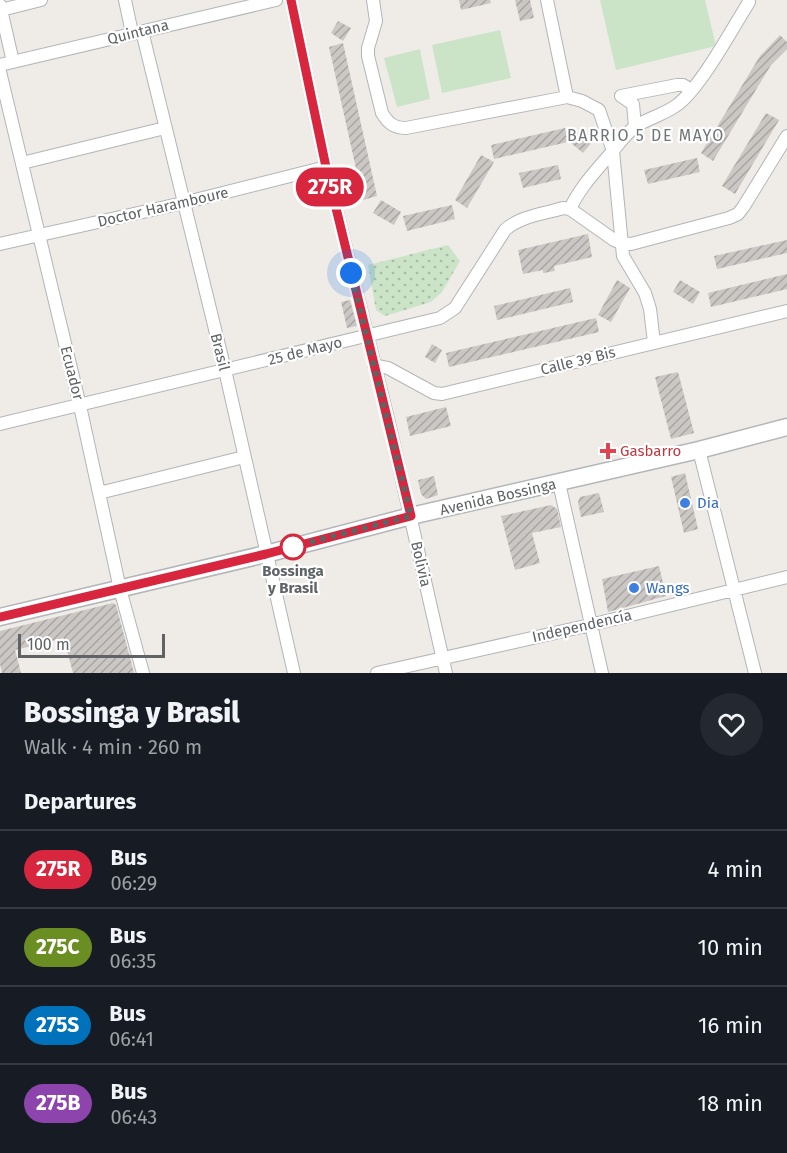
<!DOCTYPE html>
<meta charset="utf-8">
<style>
:root{--surface:#171b24;--page:#242831;--text:#f1f3f6;--muted:#9ea1a6;--line:#363941}
body{margin:0;font-family:"Fira Sans",sans-serif;background:var(--page);color:var(--text);height:100vh;display:flex;flex-direction:column;font-size:22px;white-space:nowrap}
*{box-sizing:border-box;margin:0}
p{font-size:20px;color:var(--muted)}
.icon{flex:none;width:33px;height:33px;fill:none;stroke:currentColor;stroke-width:2;stroke-linecap:round;stroke-linejoin:round}
.map{position:relative;height:673px;overflow:hidden}
.drawer{display:flex;flex-direction:column;background:var(--surface);flex:1}
.drawer>*{flex:none}
.badge{padding:0 12px;border-radius:20px;font-size:21px;line-height:39px}
.scale{position:absolute;left:18px;bottom:15px;width:147px;box-sizing:border-box;padding-left:6px;border:3px solid #5f6366;border-top:0;font-size:16px;line-height:21px;white-space:nowrap;color:#5f6366;-webkit-text-stroke:4px #fff;paint-order:stroke}
.you{position:absolute;width:30px;height:30px;margin:-15px;border:4px solid #fff;border-radius:50%;background:#1a73e8;box-shadow:0 0 0 9px #1a73e833}
.map>.badge{position:absolute;translate:-50% -50%;box-shadow:0 0 0 3px #fff}
h2{padding:0 24px;font-size:22px;line-height:54px}
.round{display:grid;place-items:center;flex:none;width:63px;height:63px;border-radius:32px;background:var(--page)}
.summary{display:flex;align-items:center;justify-content:space-between;height:102px;padding:0 24px}
h1{font-size:28px;font-weight:800;line-height:45px}
ul{padding:0;list-style:none}
li{display:flex;align-items:center;gap:18px;height:78px;padding:0 24px;border-top:2px solid var(--line)}
li div{flex:1}
li b{display:block;font-size:22px}
li em{font-style:normal}
li .badge{min-width:66px;font-weight:700;text-align:center}
.map>svg:first-child{display:block}
.grass{fill:#cbe4c7}
.park{fill:url(#park-dots)}
.building{fill:url(#building-hatch)}
.lines{fill:none;stroke-linecap:round;stroke-linejoin:round}
.minor-casing{stroke:#b2b5b8;stroke-width:14}
.secondary-casing{stroke:#b3b7ba;stroke-width:19}
.minor{stroke:#fff;stroke-width:12}
.secondary{stroke:#fff;stroke-width:16}
.line-casing{stroke:#fff;stroke-width:14}
.line{stroke:#d7263d;stroke-width:9}
.walk{stroke:#5f6366;stroke-width:6;stroke-dasharray:0 10.8}
.health-dot{fill:#e0444e;stroke:#fff;stroke-width:2}
.shop-dot{fill:#3f7fe0;stroke:#fff;stroke-width:2}
.stop-dot{fill:#fff;stroke:#d7263d;stroke-width:3}
.labels{text-anchor:middle;dominant-baseline:central;stroke-width:4.5;stroke-linejoin:round;paint-order:stroke}
.street-label{font-size:15px;fill:#5f6366;stroke:#fff}
.health-label{font-size:15px;fill:#be3a42;stroke:#fff;text-anchor:start}
.shop-label{font-size:15px;fill:#366cbe;stroke:#fff;text-anchor:start}
.stop-label{font-size:15px;font-weight:bold;fill:#5f6366;stroke:#fff}
.neighbourhood-label{font-size:16px;letter-spacing:1.5px;fill:#707578;stroke:#fff}
</style>
<div class="map">
<svg width="787" height="673" viewBox="0 0 787 673">
<defs>
<pattern id="park-dots" width="8" height="8" patternUnits="userSpaceOnUse" patternTransform="scale(1.5)"><rect width="8" height="8" fill="#cbe4c7"/><path d="M2 2h.1M6 6h.1" fill="none" stroke="#a8bca5" stroke-width="1.8" stroke-linecap="round"/></pattern>
<pattern id="building-hatch" width="6" height="6" patternUnits="userSpaceOnUse" patternTransform="scale(1.5)"><rect width="6" height="6" fill="#cbc7c4"/><path d="M-1 1l2-2M0 6l6-6M5 7l2-2" fill="none" stroke="#a8a5a3"/></pattern>
</defs>
<rect width="100%" height="100%" fill="#efece7"/>
<path class="grass" d="M600,0h105l11,46 -100,24z
M500,30l11,48 -69,15 -10,-48z
M420,49l10,50 -33,8 -13,-49z"/>
<path class="park" d="M448,245l12,16 -18,31 -11,10 -46,14 -9,-6 -8,-45z"/>
<path class="building" d="M459,0h31l1,3 -30,7z
M515,0h15l4,18 -14,3z
M338,21l13,7 -8,13 -12,-8z
M780,35l7,7v7l-16,16 -58,96 -12,-8 59,-97z
M343,43l34,153 -14,4 -34,-153z
M766,113l13,7 -44,74 -13,-8z
M565,128l3,14 -74,17 -3,-14z
M579,132l13,10 -9,11 -12,-10z
M481,155l13,7 -27,46 -12,-8z
M697,158l3,14 -52,12 -4,-14z
M558,165l3,14 -38,9 -4,-15z
M381,200l20,12 -7,13 -21,-12z
M452,205l3,14 -48,12 -4,-15z
M588,234l4,23 -38,9 1,5 -12,2v-3l-20,4 -5,-24z
M787,240v13l-70,16 -3,-13z
M787,274v15l-76,18 -3,-14z
M617,280l13,8 -19,34 -13,-7z
M680,280l20,12 -7,12 -20,-12z
M570,288l3,14 -76,18 -3,-14z
M350,300l7,26 -10,2 -6,-26z
M596,318l3,14 -150,35 -3,-14z
M432,344l10,6 -7,13 -10,-6z
M678,372l16,61 -23,6 -16,-62z
M446,407l5,19 -41,10 -4,-19z
M685,473l13,56 -14,4 -13,-56z
M434,476l4,19 -12,4 -5,-5 -3,-14z
M599,493l5,19 -23,5 -3,-15 2,-5z
M551,505l6,4 4,18 -29,6 8,30 -25,7 -14,-54z
M659,566l7,30 -58,16 -6,-33z
M113,603l3,2 18,68h-61l-9,-35 -49,12 6,23h-19l-2,-9v-33z"/>
<g class="lines">
<g class="minor-casing">
<path id="minor" d="M125,0l7,33
M291,0l35,167 63,256 57,250
M373,0l3,21 -8,27v8l14,57c6,10 12,15 24,15l161,-31 15,4 17,9 14,41 10,105 22,37 5,16 4,33
M547,0l20,97
M0,5l13,57
M1,10l40,-10
M142,31l83,339 69,303
M0,65l276,-65
M0,72l80,334 40,183 23,84
M621,96l56,-11h6l8,5
M621,96l12,8 2,23
M22,163l143,-35
M570,209c10,-22 26,-38 41,-56 8,-9 15,-20 25,-27 13,-8 29,-12 41,-21 24,-18 55,-76 72,-103
M0,244l183,-41 143,-36
M374,365l14,3 46,25 8,1 345,-83
M0,424l440,-106 15,-10 50,-78c15,-14 39,-16 58,-22l7,1 44,31 7,3 10,1 98,-26 9,-4 6,-8 43,-70
M699,450l56,223
M559,483l43,190
M99,493l145,-36
M377,673l213,-48 197,-48"/>
</g>
<g class="secondary-casing">
<path id="secondary" d="M0,617l266,-63 145,-38 288,-66 88,-23"/>
</g>
<use href="#minor" class="minor"/>
<use href="#secondary" class="secondary"/>
</g>
<g class="lines">
<g class="line-casing">
<path id="line" d="M0,617l266,-63 145,-38 -85,-349 -35,-167"/>
</g>
<use href="#line" class="line"/>
<path class="walk" d="M293,547l-6,1 124,-32 -60,-243"/>
</g>
<path class="health-dot" d="M605 442h6v6h6v6h-6v6h-6v-6h-6v-6h6z"/>
<g class="shop-dot">
<circle cx="685" cy="503" r="6"/>
<circle cx="634" cy="588" r="6"/>
</g>
<circle class="stop-dot" cx="293" cy="547" r="12"/>
<g class="labels">
<g class="street-label">
<text transform="translate(138 32) rotate(-14)">Quintana</text>
<text transform="translate(163 207) rotate(-13)">Doctor Haramboure</text>
<text transform="translate(305 351) rotate(-14)">25 de Mayo</text>
<text transform="translate(220 352) rotate(76)">Brasil</text>
<text transform="translate(578 361) rotate(-14)">Calle 39 Bis</text>
<text transform="translate(72 373) rotate(76)">Ecuador</text>
<text transform="translate(498 497) rotate(-13)">Avenida Bossinga</text>
<text transform="translate(421 564) rotate(77)">Bolivia</text>
<text transform="translate(582 626) rotate(-13)">Independencía</text>
</g>
<g class="health-label">
<text x="620" y="451">Gasbarro</text>
</g>
<g class="shop-label">
<text x="697" y="503">Dia</text>
<text x="646" y="588">Wangs</text>
</g>
<g class="stop-label">
<text x="293" y="571">Bossinga<tspan x="293" dy="17">y Brasil</tspan></text>
</g>
<g class="neighbourhood-label">
<text x="646" y="135">BARRIO 5 DE MAYO</text>
</g>
</g>
</svg>
<div class="scale">100 m</div>
<div class="you" style="left:351px;top:273px"></div>
<b class="badge" style="left:330px;top:187px;background:#d7263d;color:#fff">275R</b>
</div>
<section class="drawer">
<div class="summary"><div><h1>Bossinga y Brasil</h1><p>Walk · 4 min · 260 m</p></div><a class="round"><svg class="icon" aria-label="heart" viewBox="0 0 24 24"><path d="M12 20l-8-8c-3-5 5-10 8-4 3-6 11-1 8 4z"/></svg></a></div>
<h2>Departures</h2>
<ul>
<li><span class="badge" style="background:#d7263d;color:#fff">275R</span><div><b>Bus</b><p>06:29</p></div><em>4 min</em></li>
<li><span class="badge" style="background:#6b8e23;color:#fff">275C</span><div><b>Bus</b><p>06:35</p></div><em>10 min</em></li>
<li><span class="badge" style="background:#0072bc;color:#fff">275S</span><div><b>Bus</b><p>06:41</p></div><em>16 min</em></li>
<li><span class="badge" style="background:#8e44ad;color:#fff">275B</span><div><b>Bus</b><p>06:43</p></div><em>18 min</em></li>
</ul>
</section>
